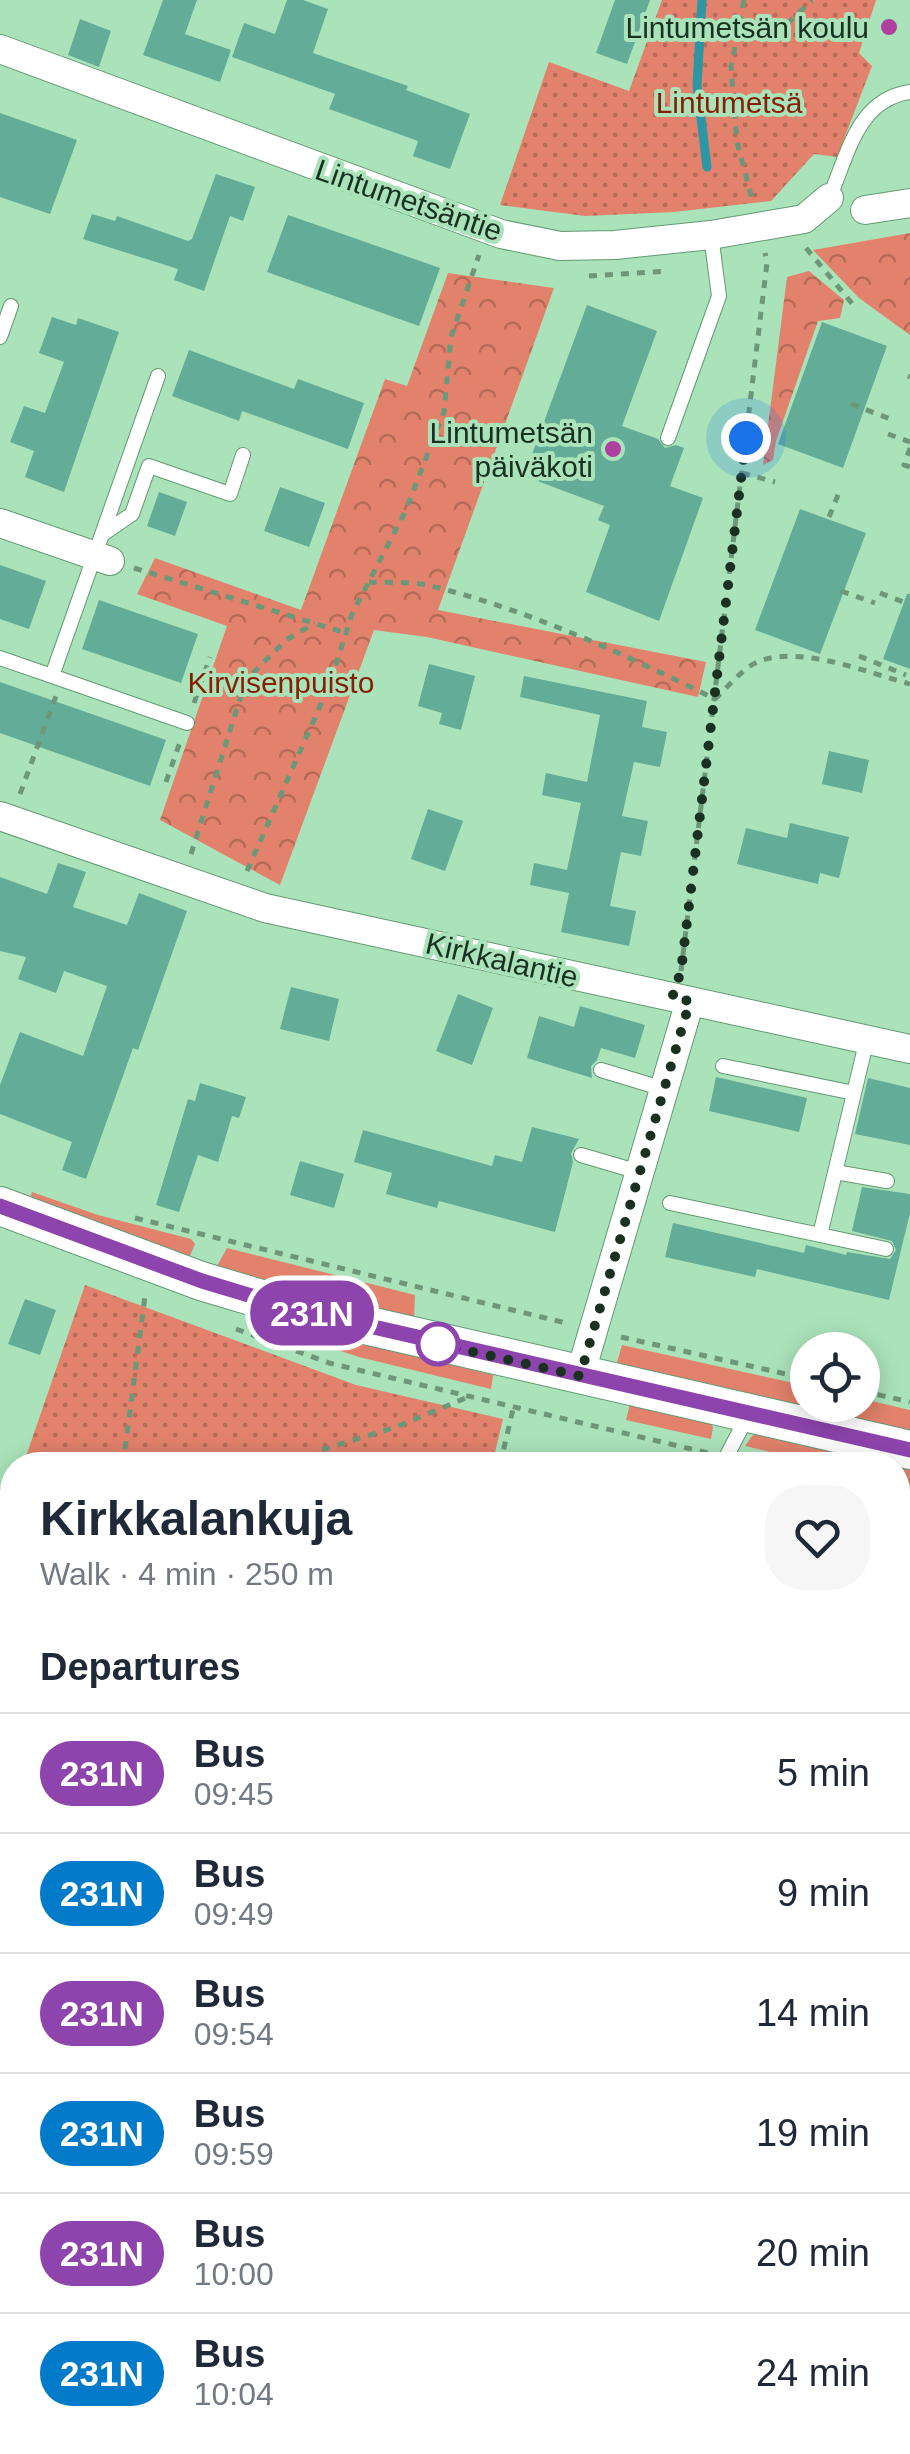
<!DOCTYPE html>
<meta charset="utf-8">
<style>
:root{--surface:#fff;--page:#f6f6f7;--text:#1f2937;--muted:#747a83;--line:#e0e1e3}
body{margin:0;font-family:Helvetica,sans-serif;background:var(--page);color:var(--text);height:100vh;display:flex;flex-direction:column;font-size:38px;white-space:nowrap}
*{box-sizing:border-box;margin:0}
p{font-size:32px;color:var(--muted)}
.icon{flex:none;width:55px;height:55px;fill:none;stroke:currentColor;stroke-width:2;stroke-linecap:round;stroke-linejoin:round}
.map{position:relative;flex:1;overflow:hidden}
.panel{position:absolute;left:0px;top:1452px;width:910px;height:1002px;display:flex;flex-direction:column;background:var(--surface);border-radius:40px 40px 0 0;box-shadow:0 5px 25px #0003}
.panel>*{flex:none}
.badge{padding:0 20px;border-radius:32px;font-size:35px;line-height:65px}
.tools{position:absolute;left:790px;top:1332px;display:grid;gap:20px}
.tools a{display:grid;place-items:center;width:90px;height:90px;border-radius:50%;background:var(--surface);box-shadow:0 5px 25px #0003;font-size:50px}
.you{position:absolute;width:50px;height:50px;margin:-25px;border:8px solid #fff;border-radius:50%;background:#1a73e8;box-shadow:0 0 0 15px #1a73e833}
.map>.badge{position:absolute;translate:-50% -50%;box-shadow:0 0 0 5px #fff}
h2{padding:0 40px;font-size:38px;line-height:90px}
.round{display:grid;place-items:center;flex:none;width:105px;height:105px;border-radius:40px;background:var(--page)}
.head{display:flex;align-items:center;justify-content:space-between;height:170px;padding:0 40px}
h1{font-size:48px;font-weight:700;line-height:75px}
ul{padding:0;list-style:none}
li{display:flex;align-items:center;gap:30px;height:120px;padding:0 40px;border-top:2px solid var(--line)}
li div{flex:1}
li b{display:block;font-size:38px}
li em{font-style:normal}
li .badge{min-width:110px;font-weight:700;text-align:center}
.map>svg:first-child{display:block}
.grass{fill:#e2826c}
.forest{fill:url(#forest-crowns)}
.park{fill:url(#park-dots)}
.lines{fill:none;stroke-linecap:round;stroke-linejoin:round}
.stream{stroke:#2d96a5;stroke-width:9}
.building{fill:#63ac98}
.lane-casing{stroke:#629973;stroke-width:16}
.street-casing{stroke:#629973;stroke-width:30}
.secondary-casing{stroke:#629973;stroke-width:40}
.path{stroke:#6d9779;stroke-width:5;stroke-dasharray:8 8;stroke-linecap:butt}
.lane{stroke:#fff;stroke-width:14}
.street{stroke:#fff;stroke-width:28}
.secondary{stroke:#fff;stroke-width:38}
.line-casing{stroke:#fff;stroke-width:22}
.line{stroke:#8e44ad;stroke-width:15}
.walk{stroke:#1a3122;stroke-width:10;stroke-dasharray:0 18}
.poi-dot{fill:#ae409f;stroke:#aae3ba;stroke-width:4}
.stop-dot{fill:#fff;stroke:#8e44ad;stroke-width:5}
.labels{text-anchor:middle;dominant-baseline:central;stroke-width:8;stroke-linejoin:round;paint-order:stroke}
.poi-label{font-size:30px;fill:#1a3122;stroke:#aae3ba;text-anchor:end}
.park-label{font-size:30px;fill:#871e04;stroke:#aae3ba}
.street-label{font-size:30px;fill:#1a3122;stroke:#aae3ba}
</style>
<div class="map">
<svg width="910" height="2454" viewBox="0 0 910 2454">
<defs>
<pattern id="forest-crowns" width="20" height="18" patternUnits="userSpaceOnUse" patternTransform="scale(2.5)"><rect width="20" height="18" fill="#e2826c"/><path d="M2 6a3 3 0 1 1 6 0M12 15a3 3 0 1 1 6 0" fill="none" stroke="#b66b58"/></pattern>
<pattern id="park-dots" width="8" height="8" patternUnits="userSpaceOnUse" patternTransform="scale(2.5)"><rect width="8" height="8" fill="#e2826c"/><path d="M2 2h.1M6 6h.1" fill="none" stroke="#b66b58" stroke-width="1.8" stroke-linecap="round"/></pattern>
</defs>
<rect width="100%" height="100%" fill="#aae3ba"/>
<path class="grass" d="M32,1192l66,23 93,24 4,5 -5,12 -160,-57z
M227,1248l188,47 -1,24 -104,-24 -93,-29z
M272,1320l221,55 -2,14 -132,-32 -89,-29z
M622,1345l185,41 1,19h54l1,-6 47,11v22l-278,-63 -15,-7z
M630,1404l80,19 3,4 -2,12 -85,-19z
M760,1432l150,34v19l-12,-3v-17h-72l-81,-19 7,-10z"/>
<path class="forest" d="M910,233v102l-51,-37 -46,-48z
M809,271l35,29 -4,18 -22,3 -42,120 -3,19 -10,5 24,-188z
M448,273l106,15 -116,322 268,52 -8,35 -271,-60 -53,-7 -94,255 -120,-65 67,-194 -90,-32 18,-36 146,52 84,-231 22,7z"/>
<path class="park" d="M662,0h214l-17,53 13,13 -35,91 -23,-3 -43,47 -97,11 -89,4 -85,-11 49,-143 80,29z
M85,1285l271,100 147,34 -11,46h-469z
M12,1496v111l-12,-4v-71z"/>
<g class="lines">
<path class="stream" d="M702,0l-5,85 10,82"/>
</g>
<path class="building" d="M163,0h34l-12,34 46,16 -11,32 -77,-27z
M287,0h16l25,9 -15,44 95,33 -2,4 64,24 -20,55 -37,-13 5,-15 -89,-32 6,-15 -103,-37 12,-34 31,11z
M615,0h35l-23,64 -31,-11z
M80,19l31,12 -12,36 -31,-12z
M0,113l77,27 -27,74 -50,-17z
M216,174l39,13 -12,34 -13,-5 -26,75 -30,-11 4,-11 -95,-30 9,-25 23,7 2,-5 71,25 4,-2z
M288,215l152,53 -21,58 -152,-54z
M587,305l70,26 -35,95 36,13 7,9 11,-3 8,3 -14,38 33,12 -44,123 -73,-29 24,-67 -12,-5 6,-14 -80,-30z
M52,317l24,8 2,-7 41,14 -55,160 -39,-15 9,-26 -24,-9 14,-36 21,7 19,-51 -25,-9z
M822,322l65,24 -44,122 -65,-24z
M189,350l105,39 4,-10 66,24 -16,46 -106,-38 -3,10 -67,-25z
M280,487l45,16 -16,44 -45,-16z
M159,492l28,10 -12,34 -28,-10z
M800,509l66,24 -46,121 -65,-24z
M0,565l46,16 -17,48 -29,-10z
M907,594h3v75l-27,-10z
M99,600l99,34 -17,49 -99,-34z
M429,664l46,12 -14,54 -22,-6 3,-11 -24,-7z
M524,676l123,25 -5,26 25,5 -7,35 -26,-5 -12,54 26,5 -7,35 -20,-4 -11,54 26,5 -7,35 -68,-14 8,-39 -39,-8 4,-22 33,7 14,-67 -39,-8 4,-22 41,9 13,-67 -80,-18z
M0,682l166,58 -16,46 -150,-53z
M829,751l40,9 -7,33 -40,-9z
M428,809l35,12 -18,50 -34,-12z
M790,823l59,14 -10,41 -19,-5 -2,11 -81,-20 9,-36 41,10z
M58,863l28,9 -13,35 54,18 12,-32 48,18 -49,139 -5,-2 -47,131 -24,-9 10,-28 -72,-28v-29l20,-53 63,24 24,-70 -43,-15 -8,22 -38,-14 8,-22 -26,-6v-74l47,17z
M291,987l48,12 -10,42 -49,-12z
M458,994l35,14 -21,57 -36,-14z
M580,1006l65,19 -10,33 -34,-10 -4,12 -6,6 1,12 -65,-20 12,-42 35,11z
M716,1077l91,21 -8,34 -90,-21z
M868,1078l42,10v57l-55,-11z
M200,1083l46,14 -7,21 -7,-2 -14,46 -20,-7 -19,57 -23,-7 32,-106 7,2z
M532,1127l47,12 -8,14 2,9 -18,70 -116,-31 -2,7 -51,-14 6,-21 -38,-11 9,-32 129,36 3,-11 27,7z
M300,1161l44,13 -10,34 -44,-13z
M862,1187l48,7v19l-21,87 -132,-31 -2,8 -90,-20 8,-34 131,30 2,-8 40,10 1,-3 43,7 6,-9 -4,-9 -40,-10z
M25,1299l31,11 -16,45 -32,-11z"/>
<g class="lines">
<g class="lane-casing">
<path id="lane" d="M829,198c19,-42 27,-98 81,-106
M0,337l11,-31
M668,438l51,-142 -8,-61
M103,534l29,-20 17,-48 81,28 13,-39
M0,658l52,18 106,-300
M52,676l135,47
M723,1066l131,27
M601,1070l63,19
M581,1155l58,17
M835,1172l52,9
M670,1203l216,46
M820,1235l47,-196
M722,1465l25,-48"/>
</g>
<g class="street-casing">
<path id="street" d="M0,49l501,185 59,12 55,-1 96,-10 93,-16 25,-21
M865,210l45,-7
M0,523l110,38
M0,816l265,92 645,141
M580,1375l110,-374
M0,1987l12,8
M703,2442l7,12"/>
</g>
<g class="secondary-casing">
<path id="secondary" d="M0,1206l201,75 94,28 615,141"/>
</g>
<path class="path" d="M744,0l-13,67 6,75 15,57
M740,25h46l26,-25
M806,248l49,59
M589,276l78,-5
M908,376l2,1
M851,404l42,16
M888,434l22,8
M910,448l-6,17 6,2
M742,473l33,9
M829,517l11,-27
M134,568l212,65
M369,582c20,1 43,-1 62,4 98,24 193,68 284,113 11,-10 22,-24 35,-33 40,-26 118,7 160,18
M841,591l34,12
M880,593l26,10
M859,656l47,19
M194,703l16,-46
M166,782l14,-40
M20,794l36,-98
M191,854l55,-174 40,-40 29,-17
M247,871l82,-185 23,-72 53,-102 39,-100 7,-75 28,-82
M681,971l86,-708 -2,-10
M135,1218l431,105
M236,1329l93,34 379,90
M621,1337l187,42
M862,1391l48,11
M748,1462l17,3
M123,1465l22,-169
M294,1465l27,-15 75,-23 72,-30
M500,1465l14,-60
M898,1492l12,3
M898,1568l12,-35
M0,1583l12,-3
M898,2006l12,5
M898,2125l12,9"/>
<use href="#lane" class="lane"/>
<use href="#street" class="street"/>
<use href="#secondary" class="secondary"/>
</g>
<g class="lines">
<g class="line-casing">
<path id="line" d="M0,1206l202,75 93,28 615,141"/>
</g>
<use href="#line" class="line"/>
<path class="walk" d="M438,1344l142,32 110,-375 -18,-3 9,-27 65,-533"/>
</g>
<g class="poi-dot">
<circle cx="889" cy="27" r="10"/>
<circle cx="613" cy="449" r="10"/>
</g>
<circle class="stop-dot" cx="438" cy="1344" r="20"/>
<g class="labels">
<g class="poi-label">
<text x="869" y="27">Lintumetsän koulu</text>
<text x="593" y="432">Lintumetsän<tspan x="593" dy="34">päiväkoti</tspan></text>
</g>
<g class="park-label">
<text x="729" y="102">Lintumetsä</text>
<text x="281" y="682">Kirvisenpuisto</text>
</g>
<g class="street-label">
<text transform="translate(409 200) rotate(19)">Lintumetsäntie</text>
<text transform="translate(502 960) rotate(13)">Kirkkalantie</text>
</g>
</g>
</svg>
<div class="tools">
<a><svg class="icon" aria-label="locate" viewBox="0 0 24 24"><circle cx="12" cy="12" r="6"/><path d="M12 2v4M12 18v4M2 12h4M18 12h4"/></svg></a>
</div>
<div class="you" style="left:746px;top:438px"></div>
<b class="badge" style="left:312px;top:1313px;background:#8e44ad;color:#fff">231N</b>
<section class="panel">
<div class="head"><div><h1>Kirkkalankuja</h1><p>Walk · 4 min · 250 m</p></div><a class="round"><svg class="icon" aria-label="heart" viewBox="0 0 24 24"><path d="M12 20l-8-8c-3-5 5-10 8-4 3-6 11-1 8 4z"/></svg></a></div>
<h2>Departures</h2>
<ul>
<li><span class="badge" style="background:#8e44ad;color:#fff">231N</span><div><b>Bus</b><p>09:45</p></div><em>5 min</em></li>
<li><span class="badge" style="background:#007ac9;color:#fff">231N</span><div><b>Bus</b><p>09:49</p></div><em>9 min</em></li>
<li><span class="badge" style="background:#8e44ad;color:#fff">231N</span><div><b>Bus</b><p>09:54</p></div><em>14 min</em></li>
<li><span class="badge" style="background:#007ac9;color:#fff">231N</span><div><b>Bus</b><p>09:59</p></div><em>19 min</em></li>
<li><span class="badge" style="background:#8e44ad;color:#fff">231N</span><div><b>Bus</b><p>10:00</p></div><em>20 min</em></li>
<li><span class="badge" style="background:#007ac9;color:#fff">231N</span><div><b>Bus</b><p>10:04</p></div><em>24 min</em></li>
</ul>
</section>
</div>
